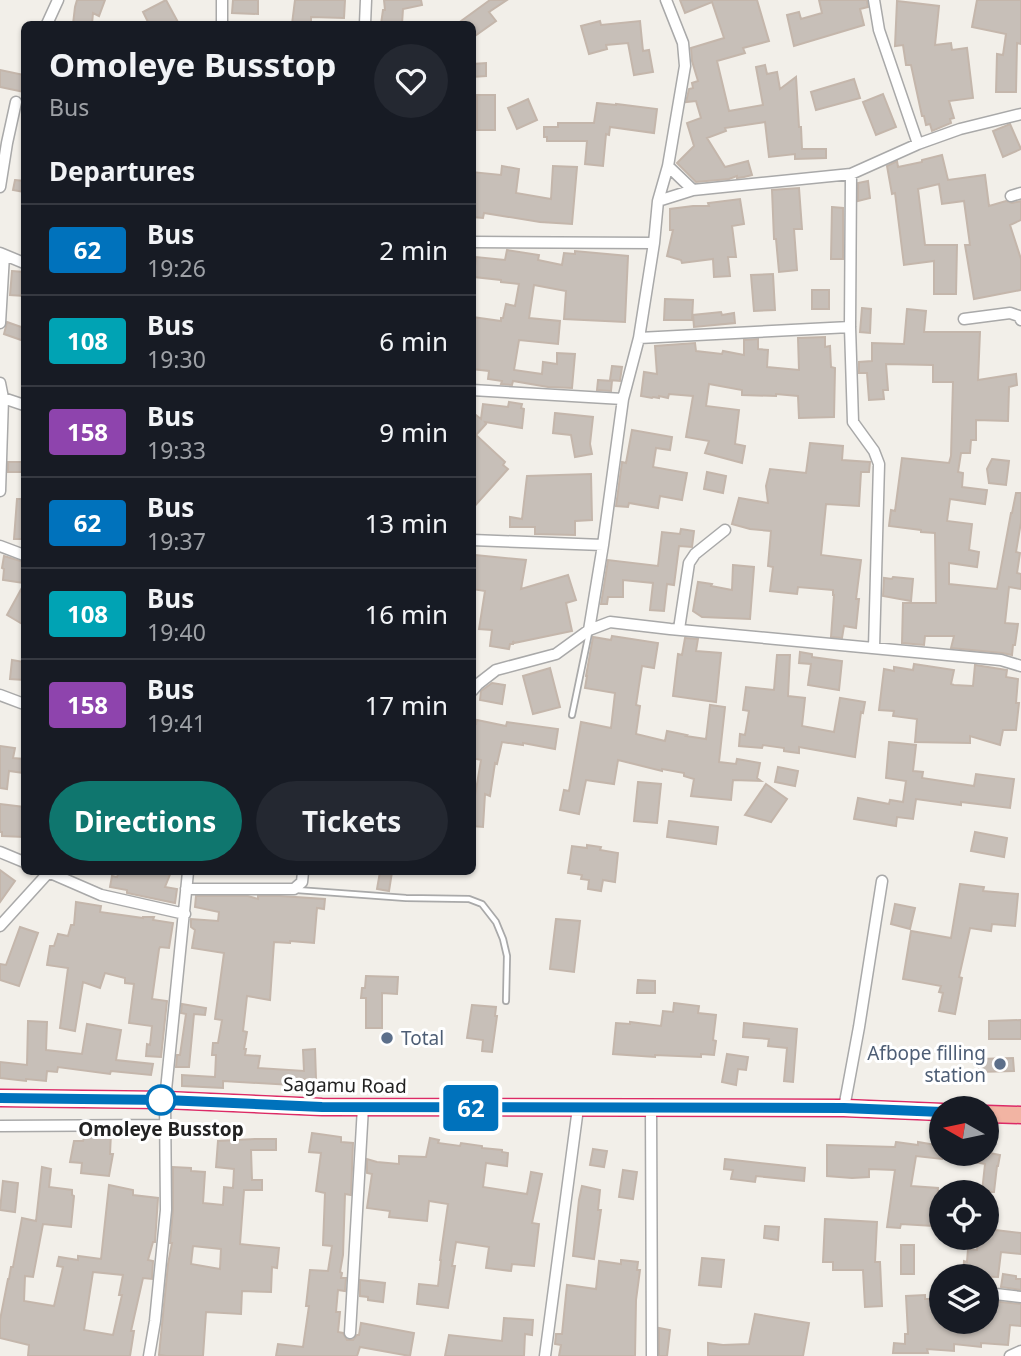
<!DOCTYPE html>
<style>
:root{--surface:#171b24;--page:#242831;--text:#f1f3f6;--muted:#9ea1a6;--line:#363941;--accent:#0f766e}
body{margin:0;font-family:"Noto Sans",sans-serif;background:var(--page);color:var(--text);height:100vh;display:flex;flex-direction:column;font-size:26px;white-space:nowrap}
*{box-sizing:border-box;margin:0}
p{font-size:23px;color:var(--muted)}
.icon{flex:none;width:38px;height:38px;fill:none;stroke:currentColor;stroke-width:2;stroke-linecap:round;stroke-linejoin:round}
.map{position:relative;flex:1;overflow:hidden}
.drawer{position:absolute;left:21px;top:21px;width:455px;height:854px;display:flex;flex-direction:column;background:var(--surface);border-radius:10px;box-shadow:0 2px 5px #0004}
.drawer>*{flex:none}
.badge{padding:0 14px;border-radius:5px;font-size:24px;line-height:46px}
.needle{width:46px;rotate:279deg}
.buttons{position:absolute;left:929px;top:1096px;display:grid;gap:14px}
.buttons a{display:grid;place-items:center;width:70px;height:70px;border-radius:50%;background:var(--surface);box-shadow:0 2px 5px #0004;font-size:35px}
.map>.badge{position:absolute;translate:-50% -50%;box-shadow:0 0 0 4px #fff}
h2{padding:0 28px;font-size:26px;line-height:63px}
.round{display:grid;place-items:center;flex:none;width:74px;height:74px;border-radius:37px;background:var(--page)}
.headline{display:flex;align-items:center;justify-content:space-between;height:119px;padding:0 28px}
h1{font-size:33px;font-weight:700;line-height:52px}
.button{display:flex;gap:14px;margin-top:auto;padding:14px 28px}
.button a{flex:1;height:80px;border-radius:42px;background:var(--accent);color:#fff;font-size:28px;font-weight:700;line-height:80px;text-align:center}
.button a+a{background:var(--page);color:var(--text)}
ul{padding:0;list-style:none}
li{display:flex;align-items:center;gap:21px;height:91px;padding:0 28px;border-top:2px solid var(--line)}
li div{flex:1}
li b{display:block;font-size:26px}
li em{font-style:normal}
li .badge{min-width:77px;font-weight:700;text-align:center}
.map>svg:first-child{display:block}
.building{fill:#c7bfb8;stroke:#c4b6ab;stroke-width:2;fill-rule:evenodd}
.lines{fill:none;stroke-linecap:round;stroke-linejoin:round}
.service-casing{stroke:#a9a9a9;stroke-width:8}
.minor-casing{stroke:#a9a9a9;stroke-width:13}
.trunk-casing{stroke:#dc2a67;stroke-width:19}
.service{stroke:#fff;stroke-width:4.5}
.minor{stroke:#fff;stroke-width:10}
.trunk{stroke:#f2b4a3;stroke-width:16}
.line-casing{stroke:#fff;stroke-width:16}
.line{stroke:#0072bc;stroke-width:10}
.service-dot{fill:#5c6f8a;stroke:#fff;stroke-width:2.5}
.stop-dot{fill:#fff;stroke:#0072bc;stroke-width:3.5}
.labels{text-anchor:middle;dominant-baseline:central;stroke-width:6;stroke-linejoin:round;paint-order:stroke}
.service-label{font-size:19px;fill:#4e5e75;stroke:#fff;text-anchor:start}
.street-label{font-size:19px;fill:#222;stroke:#fff}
.stop-label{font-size:19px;font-weight:bold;fill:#222;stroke:#fff}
</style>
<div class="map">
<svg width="1021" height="1356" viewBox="0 0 1021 1356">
<rect width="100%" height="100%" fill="#f2efe9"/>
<path class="building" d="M77,0h28l-6,16 -6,-3 -1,11h-19l2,-17z
M166,0l13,24h-30l-6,-12z
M233,0h25v14l-26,-1z
M295,0h50l-1,18 -33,-1v7h-19z
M384,0h37l1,5 -19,4 -1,15h-21l2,-14h2z
M490,0h17l-18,12 7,9 -24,17v-14h-15z
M680,0h77l12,41 -26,7 2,5 -28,8 12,50 34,-6 -7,-38 9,-2 2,9 10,-2 3,17 16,-12 3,50h2l1,22h24v9l-31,1v-5l-26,3 -4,-35 -40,6 1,3 -19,7 18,29 23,-6 4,14 -8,2 -7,1v-2l-8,3 -33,3 -19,-19 17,-17 -7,-23 14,-5 -5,-17 -10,1 3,-13 4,-1 -1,-5 6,-2 -6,-20 -1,-13 33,-10 -12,-36 -27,11z
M819,0h48l1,7 -8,2 4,16 -70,21 -7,-31 12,-3 2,7 21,-6z
M977,0h44v44l-4,-1 -1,49h-20l1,-38 6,1 3,-21 -34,-7z
M897,1l42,5 -4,39 16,-2 1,7 15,-2 6,50 -24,3 5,17 -4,1 1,4 -19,8 -2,-7 -4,1 -2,-9h-2l-11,-51h-5l-3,-20 -8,1z
M600,21l1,4 39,-4 3,30 6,-1 4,22 -19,3 -6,-32 -22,2 1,4 -18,5 -8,-28z
M486,63v13l-14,1v-13z
M0,70l24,5v17l-24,-5z
M854,79l6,19 -44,12 -5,-18z
M883,94l13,33 -20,8 -13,-33z
M477,95h18v35h-18z
M528,99l9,21 -20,9 -9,-21z
M597,103l19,2v-1l41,5 -3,24 -44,-6 -1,8 -3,-1 -3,32 -18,-2 2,-23h-40v-4h-3v-10h14v-4h36z
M1010,124l11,25 -18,8 -10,-26z
M942,155l6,25 37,-5 4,31 17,-5 6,2 9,-2v19l-11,5 11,34v31l-47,9 -9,-54h5l-6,-44 -22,3 -3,-20 -21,5 7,56h32l-1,49h-22v-33l-30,4 -9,-72 -3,1 -5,-28 10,-5 1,6 24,-5v-2z
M502,166l17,3 -3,24 35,6 2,-33 24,1 -5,57 -32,-2 -56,-9 -1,5 -11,-1v-45l29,3z
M15,180l9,1v11l-11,-2z
M868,181l2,17 -12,3v-18z
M799,188l3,41h-8l3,41 -18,2 -3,-33h-2l-2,-49z
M740,199l4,25 -12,2 4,31h-8l2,19 -16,1 -1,-18 -31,4 -1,-3 -14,-4 6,-26h-3v-21l23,-3h16l-1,-3z
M832,207l11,1v51h-12z
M507,250l32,5 -1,5 24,5 2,-12 11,1v-3l53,5 -3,66 -61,-3 2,-28 -32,-6 -5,33 31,3 -2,23 -39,-4 -5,30 28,4 1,-12 14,2v-11l18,1 -3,34 -24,-1 -35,-6 -1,4 -11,-1 1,-3 -14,-2 1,-8 -17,-2v-52l29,4v-3h2l3,-14 9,2 4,-22 -18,-2v-2l-27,-3 2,-20 29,3z
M12,271l12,1v24l-14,-1z
M773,274l2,36 -21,1 -3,-36z
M812,290h17v19h-17z
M665,299l28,1 -1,20h-28z
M862,308l9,1 -1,24 -10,-1z
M907,309l19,2 -2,21h56l-2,48 38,-6 1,11 -8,2 -1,34 -32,-1v20h-5l-1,13h-9l-3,19 5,1 -1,14 25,3 -2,14 -35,-5 -3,22 25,3 -3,26 10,2 -2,15 -28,-4v21l48,5 14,-76h1l4,-20h5v29l-5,30 4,1 -3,20 4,1v15l-12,-2 -4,36 13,1 -3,21h-2l-1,10 -10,-2 -51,-5 3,-12h-29l-1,9 -22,-2 1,-40h33l-1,-70 -14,-1v-2l-32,-4 2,-16 4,1 7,-53 47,5 2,-7 2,-74h-20v-17l-47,-1 2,26h-5l1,9 -15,1 -2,-27h-8v-11l13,-1v-18l32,1z
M721,312l1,3 12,-2 1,10 -41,4 -1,-12z
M7,322l17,6v13l-20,-7z
M825,337v10l5,-1 1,21 4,1 -1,49 -35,1 -1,-22 -22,-2v2l-34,-1v-5l-33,-6 -3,22 33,4 -4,34 10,2 -3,17 -37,-10 4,-12 -23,-4 7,-41 -24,-2 -1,4 -9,-2v2l-6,-1 -1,1 -11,-2 3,-24 13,2 -2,-28 40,-3 1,8 26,3 1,-3 21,4v-15l14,-1v10l10,1 -1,17 32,3 -1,-32z
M612,366l10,1 -2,14 -10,-1z
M598,380l14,1 -1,10 -14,-1z
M509,402l13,2 -1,4 3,1 -2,19 -37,-6 1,2 -10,11 29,27 -2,3 5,4 -36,40v-97l9,7 2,-15 25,3z
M555,413l38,4 -3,27 2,10 -17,3 -4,-22 -18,-2z
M632,430l40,7 -2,13 -14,-2 -3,19 34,6 -5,27 -22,-4 -2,12 -29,-5 -1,4 -12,-1 6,-44 4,1z
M810,443l33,3 -1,14 28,2 -1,10h-8l-2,34 -33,-2 -5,51 40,5 -5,39h3l-3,29 -12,-2 -2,12 -11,-1 3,-42h-1v-5l-35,-3 -1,7 -27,-3 3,-24 -5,-1 3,-35 -21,-2 -18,-5 7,-26 29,5 -2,-17 4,-17 36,4z
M992,459l17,2 -3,24 -17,-2 -2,-14z
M8,462h16v10h-16z
M707,472l19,4 -3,17 -19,-4z
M591,474l1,46 -17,1v14l-40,-1v-7h-25v-10l12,2 5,-43z
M17,499h7v40h-10z
M681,529l13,2 -2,16 -13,-1 -5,39 -7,-1 -3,27 -14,-1 3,-27 -30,-3v17h-15l-1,7h-6l7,-44 50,6 4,-34 18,2z
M475,555l51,5 -5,29 47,-14 8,25 -10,3 6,28 -58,12 -1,-2v3h-3l-1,5 -19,-3 2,-16 -13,-1 6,-38 -13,-2z
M4,556l20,6v21l-21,-3 1,-11 -2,-1z
M733,565l21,2 -4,52 -48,-2 -9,-6 5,-29 14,2 -1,2 21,4z
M893,577l20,2 -2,22 -28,-5 1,-18 8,1z
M24,584v41l-17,-10z
M612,636l46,7 -4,25 -12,-2 -6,39 4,1 -4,28 29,7 2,-10 20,4 -1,1 20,3 4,-34 15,2 -6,55 17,2 1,-5 23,4 -3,15 4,3 -28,-1 -2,20 -40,-4 3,-17 -10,-3v-3l-22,-4v2l-44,-11 -4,24 -28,-4 -7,34 -19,-4 4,-20 5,1 12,-69 30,6 4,-35 -30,-5 2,-12h-1l7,-39 18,3z
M685,638l13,1 -2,12 25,2 -5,49 -43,-6 5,-42 4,1z
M800,652l12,2v3l30,4 -3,29 -31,-5 3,-21 -12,-1z
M777,655h13l-2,41 17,2 -3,28 32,6 6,-34 25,4 -2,11 -2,-1 -6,45 -56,-10v6l-15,-2v-3l-21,-3 -1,3 -23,-2 1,-12 5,1 4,-24 -6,-1 3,-23 28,3z
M12,660l12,2v18l-14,-1z
M914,664l40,6 -3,14 3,1 19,1 2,-21 32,5 -1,7 12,2 -2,24h3l-3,27h-13l-3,15 -30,-9v7l-55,-1 2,-23 -24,-3 1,-5 -15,-1 5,-41 10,2v-4l19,3z
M550,668l10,39 -27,7 -10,-38z
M492,683l13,2 -3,19 -22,-4 1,-9z
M477,720l29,6 1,-4 51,7 -3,20 -32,-6v2l-21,-3 -5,22 -2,-1 -5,33 -5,-2 -2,33 -11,-1v-24h2l7,-42 -9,-2v-35l4,1z
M889,742l27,3 -3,26 10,1 -1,6 52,8 2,-12 38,5 -4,29 -49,-6v3l-45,-6 -3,20 -16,-2 -1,9 -42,-7 4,-21 31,6 1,-4 13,2 3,-21 -20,-3z
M0,746l15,2 -2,10 11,1v14l-15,-2 -2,18 -7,-1z
M778,767l20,4 -3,15 -20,-4z
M638,782l23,2 -4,39 -23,-2z
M766,784l21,15 -16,23 -26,-7z
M0,804l24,3v30l-22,-1v-4h-2z
M669,821l49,6 -2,17 -49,-7z
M975,832l32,6 -3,19 -33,-6z
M587,845l14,2 -1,3 18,3 -3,29 -12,-2 -2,11 -13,-2 1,-9 -8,-1 1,-4 -14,-2 4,-27 15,2z
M0,870l15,11 -15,21z
M119,872h52l-6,15 12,2 -2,14 -48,-10v-3l-17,-3 2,-11 5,1z
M380,872h12l-3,19 -12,-2z
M960,884l24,3 -1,4 35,3 -3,32 -23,-2 -1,7 -21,-3 -11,49 3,1 -7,36 -16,-3 4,-18 -4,-1 2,-6 -38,-7 8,-48 40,7z
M196,896h52l10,3v-3h22l45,3 -1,10 -7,-1 -3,35 -24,-2v2l-16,-1 -4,58 -23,-4 -4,35 4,1 -3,17h2l-1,6 15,1 -2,12 46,3 -1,-21 12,-1 1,30 -23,1 -1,5 -69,-4v7l-41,-2v-11l33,2 1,-22h-4l1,-12h5l4,-23 -7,-1 9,-66 -32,-5 3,-18 -4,-3v-8l27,2 1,-9 -24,-5z
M76,902l25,4 -1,6 43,6v-1h11l-1,3 20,3 -4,25 -9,-1 -1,2 -7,50 15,2 -6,56 -15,-1 1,-12 3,1 2,-19 -23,-3 5,-39 -9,-1v-5l-20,-5 -5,15 -17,-6 -8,49 -15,-3 8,-60 -21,-3 3,-19h4l4,-12 10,2 3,-11h3z
M895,904l20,4 -5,21 -19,-5z
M556,919l24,2 -6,51 -24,-3z
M20,927l18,6 -19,53 -19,-6v-16l6,1z
M366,976l32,1 -1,17 -15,-1v35h-16v-30h-5l1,-10h3z
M638,980l17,1v12h-18z
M674,1003l25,3 -1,7 18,2 -3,25 3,1 -2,14 -13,-1v3l-46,-2v2l-42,-3 3,-31 14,1v-2l31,4 2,-15 10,1z
M182,1004l24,4 -1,7 -11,-1 -5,53h-13l1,-12h3l6,-41 -5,-1z
M472,1005l24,2 -1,9h2l-5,36 -10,-1 1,-11 -16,-2z
M1021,1020v19h-32v-18z
M28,1021l19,1 -1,28 36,4 5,-30 34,6 -5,30 37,4 -2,11 -40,-4 -1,3 -52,-7 -1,5 -10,-1 -1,10 -20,-2v2l-26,-3v-16l27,3z
M744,1023l53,6 -4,53 -9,-1 3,-33 -19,-2 1,-7 -26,-2z
M727,1054l21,3 -2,13 -8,-1 -2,16 -14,-3z
M1013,1058l1,13 -36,1 1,-13z
M101,1133h10l-1,21h3l-4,22 -28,-3 1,-10 -12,-1 4,-21h9l2,-6 16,2z
M312,1133l29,4v5l12,1 -2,52 -6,-1 -2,61 -3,17 2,1 -1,5h5l-1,13 -7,-1 -2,22h4l-2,20 5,1 4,7h6l4,-5h2l2,-12 53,10 -4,23 -50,-9 -3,9h-81l2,-12 25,3 6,-41h-3l4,-36 18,1 4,-25 -9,-1 2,-52 -9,-2 5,-38 -12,-1z
M430,1138l9,2 -1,3 22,3 1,-3 21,3v2l20,2v2l6,1 -1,13 -21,-3 -3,24 44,7 4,-22 11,2 -10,49 7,1 -5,42 -22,-2 -1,7 -25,-3 3,-21 -33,-5 -4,24h3l-7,42 -31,-4 2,-20 19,2 3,-26h-1l8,-56 -19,-3 -2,20 -38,-4 1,-6 -23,-3 5,-34 -5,-1v-14l10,3 22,2v-8l27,1z
M255,1139h21v11h-25l1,30h10v10h-18l-4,54 39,4 -2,20 -5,-1 -1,25 -29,-1 -1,23 -35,-2 -3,44h-37l-7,-1 9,-91 4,-21h-2l3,-33v-43l18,1v3l14,1 -2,31 20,2 1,-18 9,1 1,-19 -18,-2 2,-26zM193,1246l28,3 -1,20 -29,-5z
M896,1142l22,3v-3l24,4v13l-26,-3 -5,30 27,2 -1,12h-2l-2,26 -32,-2 -1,4 -13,-1 8,-57 -26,-1v8l-17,1 -25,-2v-31l68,2z
M593,1149l14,2 -3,16 -14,-2z
M955,1153h35l10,2 -2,11h-1l-3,26h-12l3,-28 -30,-6z
M725,1159l80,9 -1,13 -48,-5 -1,6 -24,-3 2,-9 -9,-1z
M42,1167l9,2 -2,18 23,3v5l2,1 -3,31 -28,-3 -10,53 -8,-1 -1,25 30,5 9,-39 -6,-1 2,-9 19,3v-4l23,3 8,-74 24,5v5l25,3 -3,44h-2l-5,18 5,1 -1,18 -9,-1 -12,53h3l-4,25h-102l1,-11 -29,-7v-18l8,-41h1l2,-12h2l9,-49 14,3zM93,1272l30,3 -4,20h3l-9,40 -29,-5z
M623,1170l14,2 -4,27 -14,-2z
M3,1181l15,2 -3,29 -15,-2z
M582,1186l18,4 -2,20h3l-7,49 -21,-3 6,-56z
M825,1219l52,3 -2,40h5l2,44 -17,1 -2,-37h-30v-8h-10z
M765,1226l14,1 -1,13 -14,-2z
M987,1229l34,4v21l-20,-2 -3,25 -35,-1 1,-15 3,1 1,-13 9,1 2,-13h8z
M901,1245h13v29h-13z
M702,1258l22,2 -3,27 -22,-2z
M621,1260l17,2 -1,8h3l-4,30 -1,56h-76l2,-11 -6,-1 1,-10h6l5,-49 29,4 3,-28 22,3z
M1003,1274l13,2v3h5v11l-20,-3z
M360,1280l25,3 -2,19 -15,-2v-3l-8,-1z
M925,1295v4h17v22h48l1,-20 30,3v22l-11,-1 -2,20 -27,-2v4l-27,-3v7l-27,-2 1,4h-35l1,-10 11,1v-10h3l-2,-38z
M755,1314l54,9 -6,33h-95v-13l15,2 26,-1z
M504,1318l29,2 -1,15 -7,-1 -1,22h-79l4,-21 53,6z
M659,1328l11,2 -3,26h-8z"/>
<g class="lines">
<g class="service-casing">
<path id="service" d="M572,715l17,-82
M297,890l109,8 63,1 13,5 14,18 7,17 4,17 -1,45"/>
</g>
<g class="minor-casing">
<path id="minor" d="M874,0l5,30 39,114
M47,24l11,-24
M222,24v-24
M365,24l1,-24
M668,166l25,24
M851,174l-1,153 3,95 21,29 5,13 -5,184
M0,187l7,-44 9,-41
M1011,196l10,-3
M658,201l35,-11 158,-16 67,-30 42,-15 61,-15
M472,242l182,1
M0,253l24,10
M964,319l46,-6 9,3 2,4
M0,323l4,-68
M639,338l211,-11
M0,383l3,15 -3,93
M472,390l151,9
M0,397l24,8
M472,540l131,5
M0,546l24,9
M679,629l10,-66 6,-9 30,-24
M589,630l14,-85 20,-146 16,-61 15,-95 4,-42 10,-35 17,-100 -2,-23 -17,-43
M472,691l6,-7 18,-14 60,-16 33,-24 21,-8 60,7 331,31 20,6
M0,695l24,9
M0,852l24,10
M48,872l53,23 84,19
M186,889h108l8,-7 1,-10
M0,926l49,-54
M651,1107l1,249
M844,1108l15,-81 23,-146
M0,1126l165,-1
M987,1293l34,4
M350,1333l13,-226
M149,1356l6,-35 11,-111 -1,-110 23,-228
M545,1356l33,-248
M1010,1356l11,-5"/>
</g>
<g class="trunk-casing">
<path id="trunk" d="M0,1098l165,2 157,7 522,1 98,4
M987,1114l34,1"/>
</g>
<use href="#service" class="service"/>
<use href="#minor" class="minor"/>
<use href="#trunk" class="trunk"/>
</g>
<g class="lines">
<g class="line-casing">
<path id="line" d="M0,1098l165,2 157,7 522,1 98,4"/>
</g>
<use href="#line" class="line"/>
</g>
<g class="service-dot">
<circle cx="387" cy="1038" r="7"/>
<circle cx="1000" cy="1064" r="7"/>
</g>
<circle class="stop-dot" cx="161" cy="1100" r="14"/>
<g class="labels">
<g class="service-label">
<text x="401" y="1038">Total</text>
<text x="986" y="1053" text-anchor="end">Afbope filling<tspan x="986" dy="22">station</tspan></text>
</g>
<g class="street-label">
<text transform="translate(345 1085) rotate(1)">Sagamu Road</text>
</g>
<g class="stop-label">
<text x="161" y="1129">Omoleye Busstop</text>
</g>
</g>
</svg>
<div class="buttons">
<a><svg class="needle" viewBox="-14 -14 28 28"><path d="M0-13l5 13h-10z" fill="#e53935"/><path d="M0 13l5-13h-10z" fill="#9ea1a6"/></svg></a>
<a><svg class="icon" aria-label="locate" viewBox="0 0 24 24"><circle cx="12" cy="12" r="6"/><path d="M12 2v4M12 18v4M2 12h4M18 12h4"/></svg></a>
<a><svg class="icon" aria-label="layers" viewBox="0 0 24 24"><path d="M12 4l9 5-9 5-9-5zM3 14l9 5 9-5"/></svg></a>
</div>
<b class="badge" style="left:471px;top:1108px;background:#0072bc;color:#fff">62</b>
<section class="drawer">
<div class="headline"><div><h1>Omoleye Busstop</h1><p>Bus</p></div><a class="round"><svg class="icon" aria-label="heart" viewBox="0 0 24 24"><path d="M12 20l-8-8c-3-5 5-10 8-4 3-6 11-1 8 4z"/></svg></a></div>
<h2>Departures</h2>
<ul>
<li><span class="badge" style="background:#0072bc;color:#fff">62</span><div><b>Bus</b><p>19:26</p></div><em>2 min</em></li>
<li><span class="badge" style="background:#00a3b4;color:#fff">108</span><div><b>Bus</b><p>19:30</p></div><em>6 min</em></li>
<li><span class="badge" style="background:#8e44ad;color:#fff">158</span><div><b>Bus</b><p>19:33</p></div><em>9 min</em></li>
<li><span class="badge" style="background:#0072bc;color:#fff">62</span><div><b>Bus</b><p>19:37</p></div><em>13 min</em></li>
<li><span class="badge" style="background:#00a3b4;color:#fff">108</span><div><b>Bus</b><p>19:40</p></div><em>16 min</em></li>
<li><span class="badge" style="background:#8e44ad;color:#fff">158</span><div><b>Bus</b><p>19:41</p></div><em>17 min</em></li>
</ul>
<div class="button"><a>Directions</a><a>Tickets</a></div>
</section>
</div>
